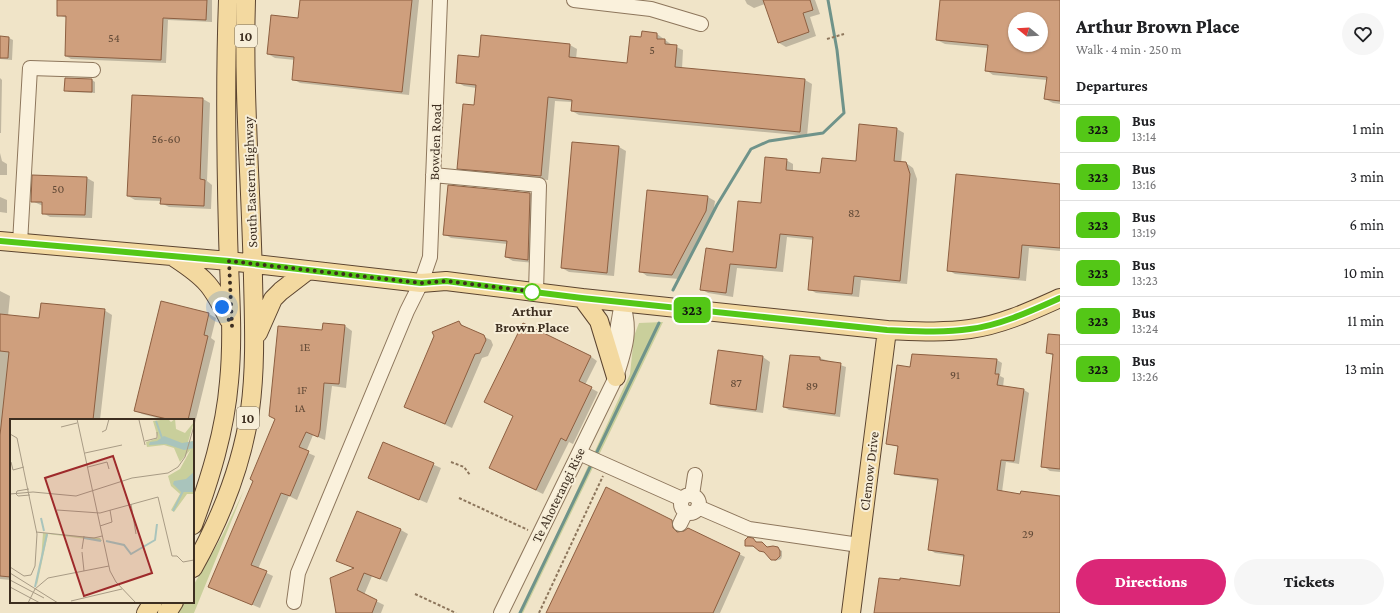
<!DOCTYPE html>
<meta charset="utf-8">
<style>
:root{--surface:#fff;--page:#f6f6f6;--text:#202124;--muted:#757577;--line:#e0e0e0;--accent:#db2777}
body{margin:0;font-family:"Crimson Pro",serif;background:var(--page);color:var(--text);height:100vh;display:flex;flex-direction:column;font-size:15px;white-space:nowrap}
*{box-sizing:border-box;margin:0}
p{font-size:13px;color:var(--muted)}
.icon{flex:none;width:22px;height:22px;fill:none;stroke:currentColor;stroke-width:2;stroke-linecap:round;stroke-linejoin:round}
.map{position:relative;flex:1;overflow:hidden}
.side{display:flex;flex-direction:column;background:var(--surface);width:340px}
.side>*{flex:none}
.badge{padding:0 8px;border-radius:6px;font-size:14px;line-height:26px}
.needle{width:26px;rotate:288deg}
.fabs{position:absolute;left:1008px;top:12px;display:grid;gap:8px}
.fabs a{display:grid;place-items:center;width:40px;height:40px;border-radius:50%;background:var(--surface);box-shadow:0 1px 3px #0004;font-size:20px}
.you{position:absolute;width:20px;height:20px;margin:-10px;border:3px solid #fff;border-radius:50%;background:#1a73e8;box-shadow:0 0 0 6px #1a73e833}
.map>.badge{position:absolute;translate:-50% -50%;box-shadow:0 0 0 2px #fff}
h2{padding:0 16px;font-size:15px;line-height:36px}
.round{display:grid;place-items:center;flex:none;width:42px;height:42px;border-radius:21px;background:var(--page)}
.overview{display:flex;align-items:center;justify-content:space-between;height:68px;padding:0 16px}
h1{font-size:19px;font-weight:800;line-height:30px}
.action{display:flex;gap:8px;margin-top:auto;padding:8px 16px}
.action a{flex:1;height:46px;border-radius:24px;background:var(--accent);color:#fff;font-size:16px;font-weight:800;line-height:46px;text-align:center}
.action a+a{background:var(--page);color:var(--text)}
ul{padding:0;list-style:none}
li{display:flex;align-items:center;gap:12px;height:48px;padding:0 16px;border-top:1px solid var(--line)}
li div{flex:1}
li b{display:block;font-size:15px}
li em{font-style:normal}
li .badge{min-width:44px;font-weight:700;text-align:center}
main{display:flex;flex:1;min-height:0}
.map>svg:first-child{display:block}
.green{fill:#c9cf9b}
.shadow{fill:#0003;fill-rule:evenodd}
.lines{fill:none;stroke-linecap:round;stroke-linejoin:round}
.stream{stroke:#6f938a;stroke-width:3}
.building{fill:#cf9f7d;stroke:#8d5f41;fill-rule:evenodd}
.minor-casing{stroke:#8d765c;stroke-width:16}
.major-casing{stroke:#5b4430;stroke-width:20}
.path{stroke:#8d765c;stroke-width:2;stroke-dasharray:3 2;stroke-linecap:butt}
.minor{stroke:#faf1dc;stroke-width:14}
.major{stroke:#f3d9a0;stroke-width:18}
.line-casing{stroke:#fff;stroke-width:9}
.line{stroke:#54c717;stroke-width:6}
.walk{stroke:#3d2e20;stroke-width:4;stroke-dasharray:0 7.2}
.stop-dot{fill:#fff;stroke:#54c717;stroke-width:2}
.labels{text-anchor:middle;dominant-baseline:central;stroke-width:4;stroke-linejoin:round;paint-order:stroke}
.number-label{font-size:12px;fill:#624a37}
.shield{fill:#f7eed8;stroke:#756857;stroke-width:1}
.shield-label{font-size:13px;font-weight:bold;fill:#3d2e20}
.street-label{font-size:14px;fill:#3d2e20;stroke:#f7eed8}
.stop-label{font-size:14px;font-weight:bold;fill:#3d2e20;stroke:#f7eed8}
.inset-river{fill:none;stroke:#a9c4bc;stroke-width:2}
.inset-road{fill:none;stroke:#a89b85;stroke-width:1}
.view{fill:#9e2a2b;fill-opacity:0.15;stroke:#9e2a2b;stroke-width:2}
.inset-edge{fill:none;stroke:#3d2e20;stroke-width:2}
</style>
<main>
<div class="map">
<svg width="1060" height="613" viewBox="0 0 1060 613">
<rect width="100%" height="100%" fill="#f0e4c8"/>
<path class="green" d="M663,322l-140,291h-2l109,-239 4,-38 5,-13z
M244,490l-50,123h-17l6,-11h10v-16l29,-50z"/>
<path class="shadow" d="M58,0h154v22l-44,-2 -2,43 -95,-4 -5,-3 1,-38 -9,-3z
M301,0h118l-10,95 -109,-12 -7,-4 2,-19 -20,-2 -7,-4 31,-35z
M745,0h70l5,14 -10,3 6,19 -30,11 -7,-4 -14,-39 -11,4 -7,-4z
M941,0h119v104l-7,-1 -8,-4 2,-19 -54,-5 -7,-5 2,-22 -43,-4 -8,-4zM1015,19h26v26h-26z
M657,34l15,11 11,5 -1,19 123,11 7,4 -5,52 -228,-21 -7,-4v-9l-17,-1 -7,79 -82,-8 -8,-4 17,-62 1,-18 -12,-2 -7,-4 23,-24 90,-13 7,4 -1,10 52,5 14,-26z
M0,37l9,1 4,2 -1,20 -12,-1z
M0,78l2,2 -1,53h-1z
M66,79l26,1 3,2v11l-26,-1 -4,-2z
M203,99l7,4 -3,78 5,4 -1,24 -42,-2 -8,-4 1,-2 -27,-1 -7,-4z
M897,129l7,4 -3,30h5l7,5 4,11 -10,105 -46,-4 -2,17 -43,-4 -7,-4 5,-49 -27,-3 -4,35 -46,-4 -4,29 -25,-4 -7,-4 33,-36 52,-93 7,4v7l28,3 36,-12z
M619,147l7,4 -12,125 -45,-4 -7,-4z
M0,153l2,8 5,3v11h-7z
M87,178l7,4 -2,36 -42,-1 -7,-4v-7l-11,-5z
M1060,185v66l-31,-3 -3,33 -71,-7 -7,-4z
M530,194l7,4 -2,65 -22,-2 -7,-4 1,-13 -56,-6 -7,-4z
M0,197l7,3v13l-7,-1z
M708,197l7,4 -2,14 -34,64 -32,-3 -7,-5z
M0,291l10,5 -2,20 32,3 64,-9 8,5 -12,105h-89v160l-11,-1z
M209,314l7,4 -5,20 4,3 -21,86 -1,-7h-28l-23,-6 -7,-4z
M459,322l8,7 24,11 2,5 -5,11 -6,2 -30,70 -47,-22z
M324,324l21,2 7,5 -6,57 -14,-2 -7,54 -12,-5 -7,17 9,4 -18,44 -8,-4 -31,73 15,7 -13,32 -43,-18 106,-258z
M1060,336v136l-10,-1 -7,-5 11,-110 -7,-3z
M718,351l45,6 7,5 -7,51 -45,-6 -7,-4z
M590,356l7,5 -12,24 13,7 -25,52 -4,-2 -26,52 -46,-22z
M790,356l30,2 26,9 -6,50 -51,-7 -5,-3z
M997,360l5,3 -2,13 4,2 -1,9 21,3 5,3 -10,71 -13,-2 -4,30 58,5v116h-185l86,-26 4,-30 -30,-4 -6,-4 10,-68 -38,-5 -6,-3 4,-26 -11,-3 23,-76z
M384,443l57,25 -14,35 -58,-25z
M672,521l5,3 1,9 7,-1 3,-3 57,28 -25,56h-173z
M401,530l7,4 -21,48 -15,-6 -8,19 20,10 -3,8h-46l20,-44 -18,-9z
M755,541l13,7 10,1 4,2v5l-1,3 -6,2 -9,-9h-4l-7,-5 -9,-1z"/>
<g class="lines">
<path class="stream" d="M673,290l44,-85 34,-56 18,-8 54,-8 21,-20 -7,-63 -9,-50
M595,456l64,-133
M520,613l72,-150"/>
</g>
<path class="building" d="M57,0h150l-1,20 -43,-2 -2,42 -96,-4 1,-40h-9z
M300,0h112l-10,92 -110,-12 2,-23 -27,-3 4,-39 27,3z
M763,0h47l3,10 -10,3 6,19 -31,11z
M940,0h120v101l-16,-2 3,-22 -62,-6 3,-26 -52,-5zM1015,19h26v26h-26z
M642,31l15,2v6h8v5l12,1 -2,22 130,12 -5,53 -229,-21 1,-11 -24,-3 -7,79 -84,-7 6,-65 11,1 2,-20 -20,-2 2,-28 21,2 2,-22 89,9 -1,13 58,6 3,-27 11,1z
M0,36l9,1 -1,21h-8z
M65,78l27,1v13l-28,-1z
M132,95l71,3 -3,81 5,1 -1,26 -44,-2 1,-6 -34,-2z
M859,124l38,4 -3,33 12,1 4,12 -10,107 -46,-5 -2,18 -44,-4 5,-53 -33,-3 -4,34 -46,-4 -4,29 -26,-3 6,-42 27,4 5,-51 23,2 4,-46 22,2 -1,11 34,3 2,-15 34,3z
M572,142l47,4 -12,127 -46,-5z
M956,174l104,10v64l-38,-3 -3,33 -72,-7z
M32,175l55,2 -2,38 -43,-1v-12h-11z
M448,185l82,8 -2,67 -23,-3 2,-16 -64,-6z
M647,190l61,6 -2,15 -34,64 -33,-3z
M161,301l48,12 -5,22 4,1 -20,84h-17l-37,-9z
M41,303l64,6 -12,111h-82v157l-11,-1v-141l9,-83 -9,-1v-37l39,4z
M459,321l2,4 23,10 2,5 -6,13 -5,1 -30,70 -41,-17 30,-71 -2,-4z
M323,323l22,2 -6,59 -15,-1 -4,47 -2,7 -12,-5 -7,15 10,4 -19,45 -9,-3 -30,72 16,6 -15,34 -44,-18 45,-106 -3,-2 25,-60 -6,-3 9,-90 44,4z
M523,323l68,33 -12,25 13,6 -26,54 -5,-3 -25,52 -47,-22 24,-52 -29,-14z
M1048,334l12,1v134l-19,-2 12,-113 -7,-1z
M718,350l45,6 -7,54 -46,-6z
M912,354l85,5 -2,15h4l-2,11 27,4 -10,72 -13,-1 -4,30 23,4 1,-3 39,5v117h-186l5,-35 21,2v-2l60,8 4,-31 -36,-5 10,-71 -44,-5 4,-28 -12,-2 11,-79 13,2z
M790,355l30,2v3l21,3 -6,51 -52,-7z
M383,442l51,21 -15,37 -51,-22z
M606,487l66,33 1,8 4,4 7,-1 4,-3 52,25 -27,60h-167z
M357,511l44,18 -21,50 -16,-6 -7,17 20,10 -5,13h-36l-6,-35 24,-10 -18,-7z
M748,537l5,1 3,4h6l5,5 6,-1 5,1 2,4v5l-4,4h-5l-7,-8 -5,-1 -6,-5h-8v-6z"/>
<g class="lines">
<g class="minor-casing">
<path id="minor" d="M574,0l77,9 50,15
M433,175l106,10 -3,107
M20,243l10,-175 63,2
M614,360v-12l8,-46
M579,453l103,46
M681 504a9 9 0 1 1 18 0a9 9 0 1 1-18 0Z
M692,495l3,-20
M698,507l51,22 110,16
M680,524l6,-12
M294,602l4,-29 109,-262 14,-28 9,-26 10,-257
M501,613l115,-236c9,-28 16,-47 6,-75"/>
</g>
<g class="major-casing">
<path id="major" d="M0,241l229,20 192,22 25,-2 136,17 305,32c27,1 55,3 83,-1 31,-4 61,-18 90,-31
M175,258c32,21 37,28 54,62
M582,298l17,23 17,56
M258,333l15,-34 8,-8 26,-20
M193,525c17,-46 32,-94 36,-143 5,-50 0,-99 -1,-149 -2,-77 -3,-155 0,-233
M193,568c27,-48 49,-103 57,-158 6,-44 4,-88 3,-132 -2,-93 -10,-186 -7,-278
M146,613l7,-11
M167,613l7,-11
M851,613l36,-283"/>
</g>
<path class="path" d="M827,39l17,-5
M451,462l13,5 6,8
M459,498l69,32
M415,594l41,19
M539,613l64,-137"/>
<use href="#minor" class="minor"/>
<use href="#major" class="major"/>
</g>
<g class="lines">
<g class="line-casing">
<path id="line" d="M0,241l229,20 192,22 25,-2 136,17 305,32c27,1 55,3 83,-1 31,-4 61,-18 90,-31"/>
</g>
<use href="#line" class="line"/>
<path class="walk" d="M222,307l10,19 -3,-65 192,22 25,-2 90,11h-4"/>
</g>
<circle class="stop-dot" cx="532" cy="292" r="8"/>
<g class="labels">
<g class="number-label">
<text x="114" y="38">54</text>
<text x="652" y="50">5</text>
<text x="166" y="139">56-60</text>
<text x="58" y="189">50</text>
<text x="854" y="213">82</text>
<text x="305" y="347">1E</text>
<text x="955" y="375">91</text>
<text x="736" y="383">87</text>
<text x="812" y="386">89</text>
<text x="302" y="390">1F</text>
<text x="300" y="408">1A</text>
<text x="1028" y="534">29</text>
</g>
<g class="shield">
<rect x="235" y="25" width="22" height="22" rx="3"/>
<rect x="237" y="407" width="22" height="22" rx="3"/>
</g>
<g class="shield-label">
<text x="246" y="36">10</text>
<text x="248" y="418">10</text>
</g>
<g class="street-label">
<text transform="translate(435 142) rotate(-88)">Bowden Road</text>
<text transform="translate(250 182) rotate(-92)">South Eastern Highway</text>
<text transform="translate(869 471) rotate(-83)">Clemow Drive</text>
<text transform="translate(558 495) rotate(-64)">Te Ahoterangi Rise</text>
</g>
<g class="stop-label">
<text x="532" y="311">Arthur<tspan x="532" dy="16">Brown Place</tspan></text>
</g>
</g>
<g transform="translate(10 419)">
<rect width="184" height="184" fill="#f0e4c8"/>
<path d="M158,0l3,3 4,-3 1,10 9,4 9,-11 -6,20 5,-1 1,-6v59h-7l-13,18 -3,-2 9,-16 -9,-8 -3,-10 12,-7 11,-20 -11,13 -6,-14 -10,-3 -17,2 -1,-5 12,-4 -5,-17zM33,114l57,5 2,3 -54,-7 -11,51 -1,-4 5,-21z" fill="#c9cf9b"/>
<path d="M154,17l18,7 12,-2v7l-10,2 -18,-6 -17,1 1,-3 7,-1zM184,53v20h-13l-8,-8 1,-3 12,-2z" fill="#a9c4bc"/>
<path class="inset-river" d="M146,2l6,17M163,92l10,-20M31,99l3,13M74,119l17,3M96,122l18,4 7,9 24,-14 2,-16M25,168l12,-53"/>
<path class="inset-road" d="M67,0l33,152 6,11 20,21M106,0h34M129,1l6,25M51,8l16,-4M92,13l4,-2 3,-11M0,15l7,4 20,96 -2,32 -4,9 -7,1 -14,-9M135,22l12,-3v-6M75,34l37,-8M1,43l2,8 11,-3M78,48l19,-5 2,7M19,70l-12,2 -1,3 2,2 12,-1M0,75l23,-2 43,4 56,-18 36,-5 10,-6 7,-10 9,-31M121,85l5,30M47,91l43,3 58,-16 14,59h5l6,6 11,-2M90,107l12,-4 -2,-12M26,113l58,6 8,-2M72,130l2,-13M72,133l2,19M0,154l48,30M0,161l34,18M0,168l30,16M61,182l51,-12M18,184l7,-14 13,-11 61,-12"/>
<path class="view" d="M103,37l39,117 -68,23 -39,-118z"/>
<rect width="184" height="184" class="inset-edge"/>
</g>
</svg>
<div class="fabs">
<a><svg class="needle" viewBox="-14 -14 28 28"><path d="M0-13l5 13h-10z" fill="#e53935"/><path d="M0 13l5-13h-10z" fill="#757577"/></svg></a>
</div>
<div class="you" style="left:222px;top:307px"></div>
<b class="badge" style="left:692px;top:310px;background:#54c717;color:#111">323</b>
</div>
<section class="side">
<div class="overview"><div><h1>Arthur Brown Place</h1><p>Walk · 4 min · 250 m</p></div><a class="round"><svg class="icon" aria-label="heart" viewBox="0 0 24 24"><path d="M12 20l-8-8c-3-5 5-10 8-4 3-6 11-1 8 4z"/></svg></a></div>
<h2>Departures</h2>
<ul>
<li><span class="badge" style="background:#54c717;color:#111">323</span><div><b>Bus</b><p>13:14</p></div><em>1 min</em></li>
<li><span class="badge" style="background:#54c717;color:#111">323</span><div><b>Bus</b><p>13:16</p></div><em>3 min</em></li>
<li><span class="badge" style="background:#54c717;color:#111">323</span><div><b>Bus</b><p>13:19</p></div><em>6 min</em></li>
<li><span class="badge" style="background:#54c717;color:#111">323</span><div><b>Bus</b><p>13:23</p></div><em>10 min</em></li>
<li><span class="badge" style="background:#54c717;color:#111">323</span><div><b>Bus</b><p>13:24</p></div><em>11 min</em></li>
<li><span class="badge" style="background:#54c717;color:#111">323</span><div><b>Bus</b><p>13:26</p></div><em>13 min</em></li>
</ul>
<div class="action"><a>Directions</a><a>Tickets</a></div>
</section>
</main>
